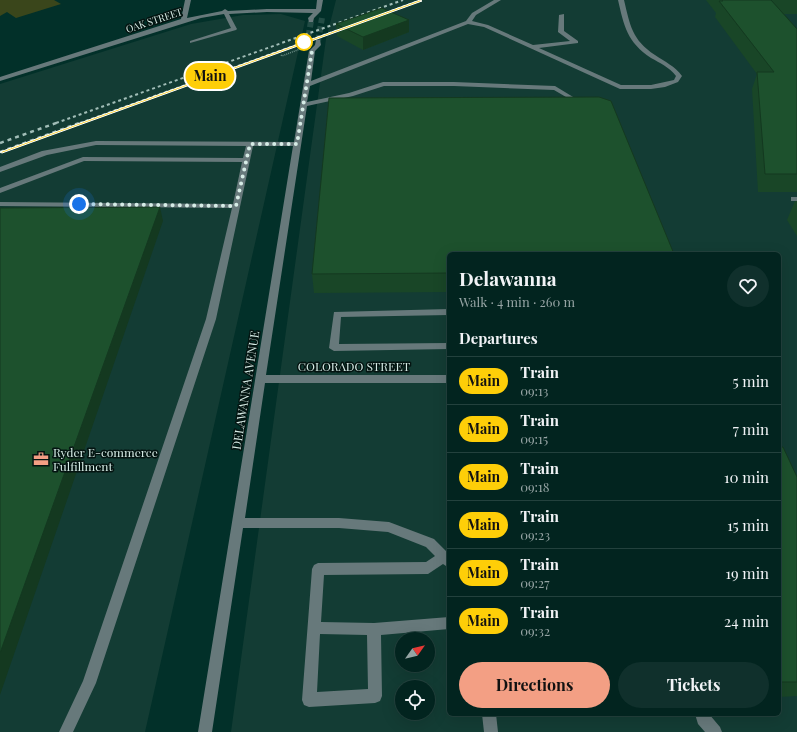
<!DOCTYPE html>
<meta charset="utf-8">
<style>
:root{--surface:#02241f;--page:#10302c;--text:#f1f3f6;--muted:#96a4a4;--line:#23413d;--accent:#f39f84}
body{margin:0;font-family:"Playfair Display",serif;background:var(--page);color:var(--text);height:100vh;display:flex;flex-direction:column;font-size:15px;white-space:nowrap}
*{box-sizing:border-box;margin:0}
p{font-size:13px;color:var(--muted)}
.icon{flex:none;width:22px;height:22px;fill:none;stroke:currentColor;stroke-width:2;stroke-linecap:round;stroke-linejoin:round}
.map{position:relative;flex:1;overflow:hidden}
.details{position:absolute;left:447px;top:252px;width:334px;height:464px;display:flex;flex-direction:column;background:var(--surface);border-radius:6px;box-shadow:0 4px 16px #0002,0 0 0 1px var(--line)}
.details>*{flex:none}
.badge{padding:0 8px;border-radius:13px;font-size:14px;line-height:26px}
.needle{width:26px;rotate:56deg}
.fabs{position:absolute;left:395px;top:632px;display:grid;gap:8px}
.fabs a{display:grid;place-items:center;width:40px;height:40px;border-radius:50%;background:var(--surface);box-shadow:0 4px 16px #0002,0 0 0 1px var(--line);font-size:20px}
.you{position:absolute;width:20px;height:20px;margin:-10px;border:3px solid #fff;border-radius:50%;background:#1a73e8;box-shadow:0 0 0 6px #1a73e833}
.map>.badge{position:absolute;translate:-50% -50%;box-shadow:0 0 0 2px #fff}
h2{padding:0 12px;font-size:15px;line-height:36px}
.round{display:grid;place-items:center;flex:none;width:42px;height:42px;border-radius:21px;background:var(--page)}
.summary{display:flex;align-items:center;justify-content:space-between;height:68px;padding:0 12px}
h1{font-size:19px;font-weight:700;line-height:30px}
.button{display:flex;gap:8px;margin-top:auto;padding:8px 12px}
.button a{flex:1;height:46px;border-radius:24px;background:var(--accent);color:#111;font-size:16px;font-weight:700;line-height:46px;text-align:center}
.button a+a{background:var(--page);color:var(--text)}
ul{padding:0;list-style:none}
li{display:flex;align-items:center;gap:12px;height:48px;padding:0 12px;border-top:1px solid var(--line)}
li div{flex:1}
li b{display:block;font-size:15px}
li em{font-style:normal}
li .badge{min-width:44px;font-weight:700;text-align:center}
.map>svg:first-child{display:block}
.built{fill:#133c34;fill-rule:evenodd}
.green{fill:#3a461b}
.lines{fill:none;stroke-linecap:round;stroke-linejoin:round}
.minor-tunnel{stroke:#224c45;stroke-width:6;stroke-dasharray:6 3;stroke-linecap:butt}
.path{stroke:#6b8d86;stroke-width:1.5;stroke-dasharray:1 1;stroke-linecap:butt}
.minor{fill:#67797b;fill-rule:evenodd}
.rail-far1{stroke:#a1bdb7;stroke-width:2;stroke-dasharray:3 3;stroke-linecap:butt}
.rail{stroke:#a1bdb7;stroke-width:2.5;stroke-dasharray:4 4;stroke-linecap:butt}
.wall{fill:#194627}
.shaded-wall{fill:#143920}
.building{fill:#1d512d;stroke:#143920}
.line{fill:#fece08;stroke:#fff}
.walk{stroke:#d6ece6;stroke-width:4;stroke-dasharray:0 7.2}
.stop-dot{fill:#fff;stroke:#fece08;stroke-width:2}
.labels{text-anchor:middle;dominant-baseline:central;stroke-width:3;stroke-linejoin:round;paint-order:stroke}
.far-street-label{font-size:10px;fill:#d6ece6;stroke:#041411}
.street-label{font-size:12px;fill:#d6ece6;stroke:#041411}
.poi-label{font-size:12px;fill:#d6ece6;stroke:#041411;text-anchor:start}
</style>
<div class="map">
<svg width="797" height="732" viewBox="0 0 797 732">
<rect width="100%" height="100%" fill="#023029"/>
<path class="built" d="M336,0h461v732h-566l95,-693zM449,254h330v460h-330zM402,639h26v26h-26zM402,687h26v26h-26z
M281,14l24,7 -160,711h-145v-648l191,-60 52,-9z"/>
<path class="green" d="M0,0h54l7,4 -45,14 -9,-6 -7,4z"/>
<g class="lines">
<path class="minor-tunnel" d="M318,41l4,-23
M307,45l4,-24"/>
<path class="path" d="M281,55l1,1 18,-7"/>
<path class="minor" d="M185,0h6l-4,18 35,-7 3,-2 3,2 39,-2h49l1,-9h6l-2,11 -7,7 -1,4h-4l-1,-4 5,-5 -46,-1 -38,2 8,15 -1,1 -46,13v-2l41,-13 -7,-14 -23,4 -201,63v-4l181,-58z
M494,0h7l-25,15 -4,6 16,4 45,20 37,-4 -12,-9 1,-17 5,-1v17l14,10v2l-39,5 82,37h30l23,-5 2,-4c-7,-9 -16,-13 -25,-18 -24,-16 -27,-32 -33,-58h6c6,25 8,40 31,55 10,7 20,11 27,21l-4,6 -13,5 -14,2h-31l-136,-62 -16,-3 -158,62 -3,16 42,-9 34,-11h71l101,4 28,17 -5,1 -24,-14 -100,-4h-70l-31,10 -46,10 -41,269h183v8h-184l-20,135h94l50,4 45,17 15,15v14l-6,-4 -15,10 -104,1 -3,47 53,1 75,-6v12l-68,6 1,61 -2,5 -5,2 -66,4 -5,-2 -2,-5 10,-131 2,-4 4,-2 108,-1 9,-6 -9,-9 -38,-15 -49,-4h-96l-31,204h-14l95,-586h-40l-37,173 -120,364 -23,49h-14l24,-51 123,-362 26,-111 -232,-2v-4l233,2 9,-42 -158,-1 -84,32v-5l83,-31 160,1 3,-12 -150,-1 -49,10 -47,17v-5l42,-16 54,-10 198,1 15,-91 6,-6 1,-5h4l1,5 -6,6 -4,30 155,-60 6,-8zM320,634l47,1 1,54 -51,3z
M791,197h6v4h-6z
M449,309v6l-108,2 -2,27 110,-1v6l-115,2 -5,-3 5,-36z
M482,714h14l2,18h-14z
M695,714h14l11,13 2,5h-17l-7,-8z"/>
<path class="rail-far1" d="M380,15l41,-15
M56,123l347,-123
M80,123l266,-96"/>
<path class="rail" d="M0,143l59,-21
M0,152l82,-30"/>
</g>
<path class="wall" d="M706,0h91v14h-13l13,15v163h-39l-6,-103 5,-15 -42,-57 1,-4z
M336,24l73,8 -46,18 -26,-14z
M795,201h2v35l-10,-16z
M449,254v38l-135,1 -2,-19z
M779,443l18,34v219l-18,1z"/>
<path class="shaded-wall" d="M409,20v12l-46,18v-13z
M160,207l3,14 -163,474v-42z"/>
<path class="building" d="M722,0h49l26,29v145h-32l-8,-102h17l-55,-71h4z
M382,8l27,12 -46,17 -27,-13z
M599,97l12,4 63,153h-225v19l-137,1 17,-176z
M160,207l-160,446v-445z
M779,443l2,4h2l14,30v205h-18z"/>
<path class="line" d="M420,0l2,1 -420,152 -2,-1z"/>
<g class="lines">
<path class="walk" d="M79,204l157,2 14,-62h47l15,-93 -8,-9"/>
</g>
<defs>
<g id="office-bare" transform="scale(1.2)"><path d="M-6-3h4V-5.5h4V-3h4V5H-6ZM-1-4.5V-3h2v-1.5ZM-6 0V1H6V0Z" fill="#f39f84" stroke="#041411" stroke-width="2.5" paint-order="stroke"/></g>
</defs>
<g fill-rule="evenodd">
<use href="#office-bare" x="41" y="459"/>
</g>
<circle class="stop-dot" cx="304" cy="42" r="8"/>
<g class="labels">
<g class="far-street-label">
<text transform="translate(154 20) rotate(-18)">OAK STREET</text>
</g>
<g class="street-label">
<text x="354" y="366">COLORADO STREET</text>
<text transform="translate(245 390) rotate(-81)">DELAWANNA AVENUE</text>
</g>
<g class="poi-label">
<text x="53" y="452">Ryder E-commerce<tspan x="53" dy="14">Fulfillment</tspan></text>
</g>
</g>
</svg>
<div class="fabs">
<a><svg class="needle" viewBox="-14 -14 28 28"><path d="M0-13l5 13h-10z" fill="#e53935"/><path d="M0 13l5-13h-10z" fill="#96a4a4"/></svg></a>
<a><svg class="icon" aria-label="locate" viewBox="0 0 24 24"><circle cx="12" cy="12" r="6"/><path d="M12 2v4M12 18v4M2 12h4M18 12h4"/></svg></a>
</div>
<div class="you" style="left:79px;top:204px"></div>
<b class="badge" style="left:210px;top:76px;background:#fece08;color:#111">Main</b>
<section class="details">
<div class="summary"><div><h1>Delawanna</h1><p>Walk · 4 min · 260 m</p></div><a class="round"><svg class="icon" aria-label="heart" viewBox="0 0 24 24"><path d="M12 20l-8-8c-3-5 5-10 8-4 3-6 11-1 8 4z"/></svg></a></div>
<h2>Departures</h2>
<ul>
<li><span class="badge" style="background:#fece08;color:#111">Main</span><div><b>Train</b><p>09:13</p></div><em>5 min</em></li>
<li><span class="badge" style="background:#fece08;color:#111">Main</span><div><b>Train</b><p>09:15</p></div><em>7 min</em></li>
<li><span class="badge" style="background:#fece08;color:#111">Main</span><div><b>Train</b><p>09:18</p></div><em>10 min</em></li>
<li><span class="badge" style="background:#fece08;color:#111">Main</span><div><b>Train</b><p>09:23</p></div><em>15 min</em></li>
<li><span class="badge" style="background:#fece08;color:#111">Main</span><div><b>Train</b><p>09:27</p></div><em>19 min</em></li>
<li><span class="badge" style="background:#fece08;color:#111">Main</span><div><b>Train</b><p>09:32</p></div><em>24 min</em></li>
</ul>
<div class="button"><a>Directions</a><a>Tickets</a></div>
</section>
</div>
